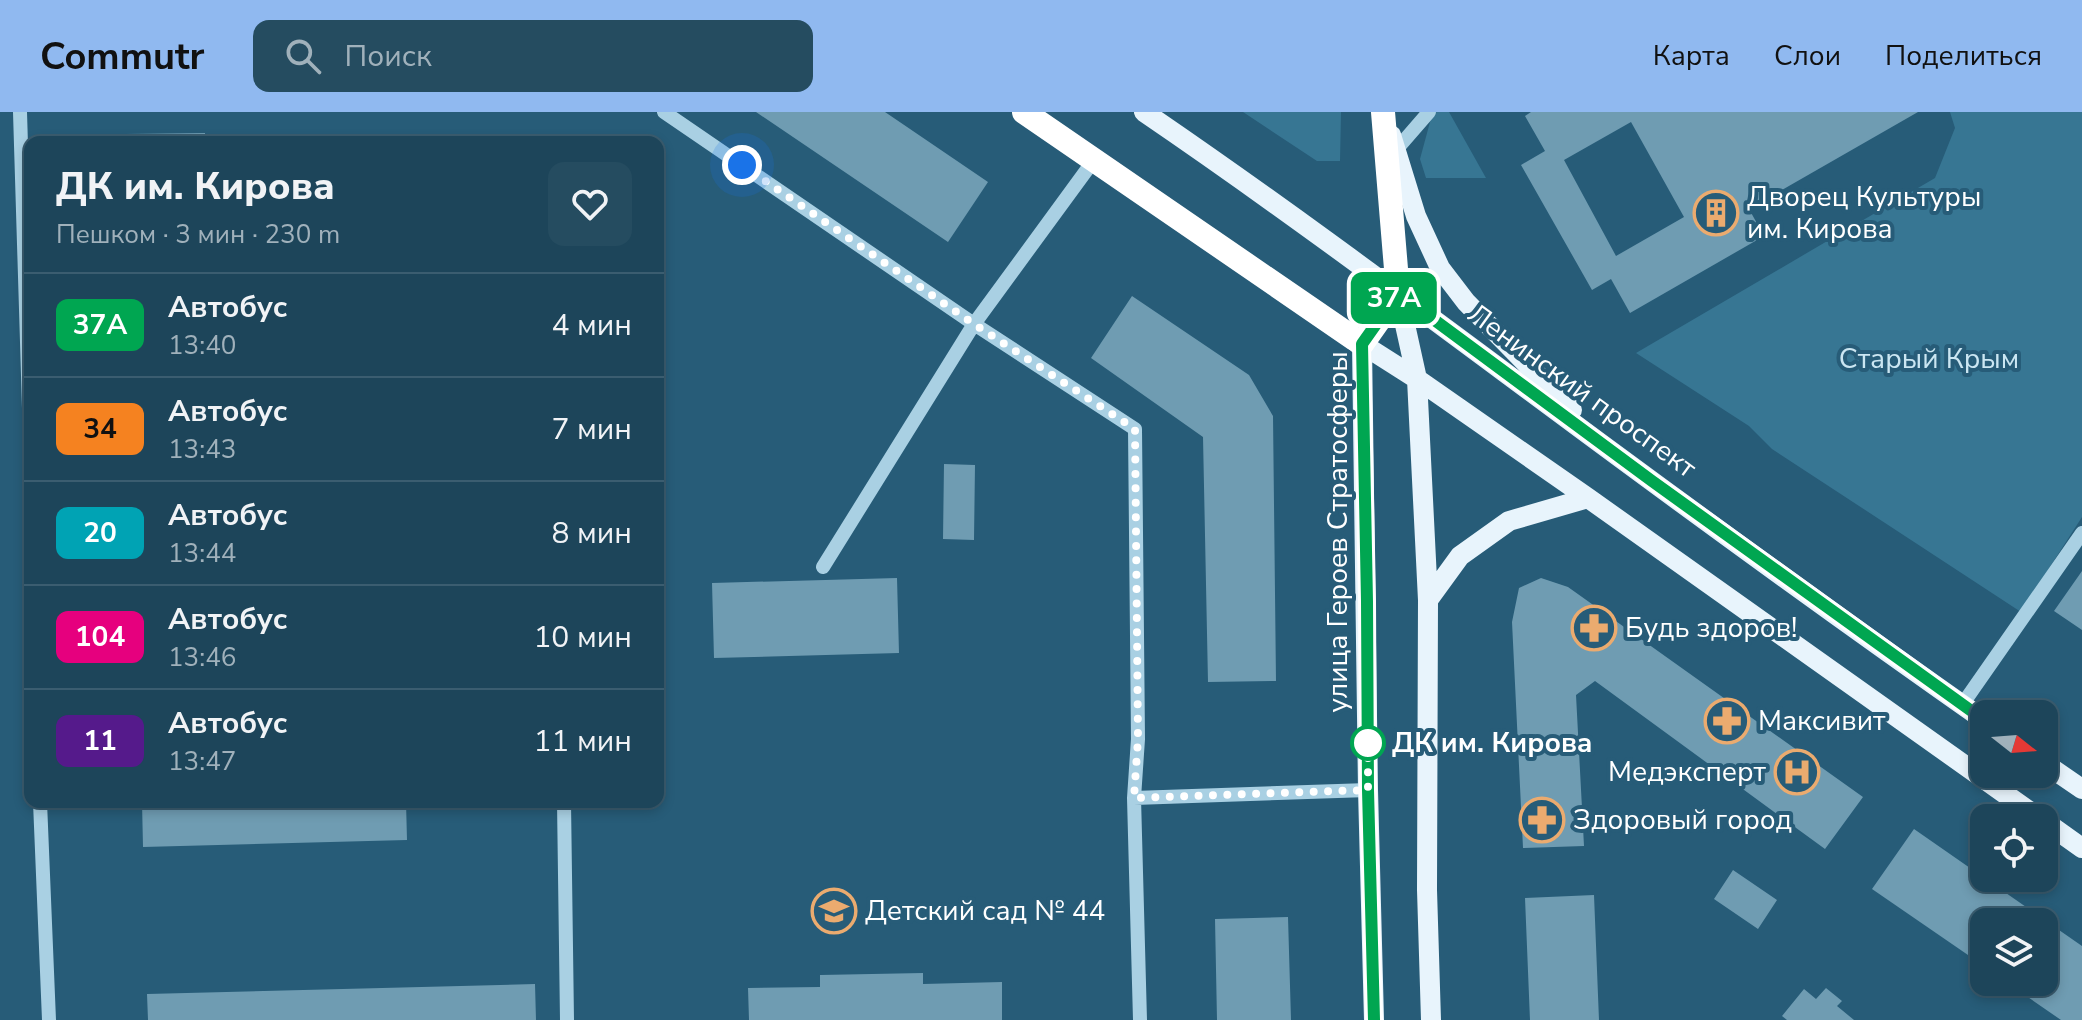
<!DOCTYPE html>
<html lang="ru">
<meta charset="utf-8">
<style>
:root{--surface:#1d455a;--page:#254c60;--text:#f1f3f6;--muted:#a0b1bb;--line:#3b5d70;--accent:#90b9f0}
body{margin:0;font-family:"Nunito Sans",sans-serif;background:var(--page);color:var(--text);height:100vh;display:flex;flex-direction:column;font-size:30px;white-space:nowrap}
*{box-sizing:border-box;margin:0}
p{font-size:26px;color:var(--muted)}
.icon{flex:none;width:44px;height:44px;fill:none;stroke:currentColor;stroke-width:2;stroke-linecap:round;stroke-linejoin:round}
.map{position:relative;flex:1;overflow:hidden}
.details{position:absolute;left:24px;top:24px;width:640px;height:672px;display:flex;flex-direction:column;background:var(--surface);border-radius:16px;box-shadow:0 4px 12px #0003,0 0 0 2px var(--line)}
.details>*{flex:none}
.badge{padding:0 16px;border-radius:12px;font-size:28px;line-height:52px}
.needle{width:52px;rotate:107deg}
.tools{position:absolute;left:1970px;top:588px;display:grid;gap:16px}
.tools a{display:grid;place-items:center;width:88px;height:88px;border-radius:16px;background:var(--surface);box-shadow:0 4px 12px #0003,0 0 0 2px var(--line);font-size:40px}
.you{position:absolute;width:40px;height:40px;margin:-20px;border:6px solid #fff;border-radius:50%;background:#1a73e8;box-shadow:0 0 0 12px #1a73e833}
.map>.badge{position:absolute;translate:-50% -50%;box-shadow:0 0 0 4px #fff}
.round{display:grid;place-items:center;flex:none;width:84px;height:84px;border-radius:16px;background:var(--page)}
.overview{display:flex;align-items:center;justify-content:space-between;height:136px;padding:0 32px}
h1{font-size:38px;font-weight:800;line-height:60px}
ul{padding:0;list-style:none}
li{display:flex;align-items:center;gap:24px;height:104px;padding:0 32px;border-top:2px solid var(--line)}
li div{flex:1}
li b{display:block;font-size:30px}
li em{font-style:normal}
li .badge{min-width:88px;font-weight:700;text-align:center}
header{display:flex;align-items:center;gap:48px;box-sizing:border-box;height:112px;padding:0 40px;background:var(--accent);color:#111}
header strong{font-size:38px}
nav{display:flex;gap:44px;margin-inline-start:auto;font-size:28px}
.search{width:560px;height:72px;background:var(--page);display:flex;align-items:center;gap:20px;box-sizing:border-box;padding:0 28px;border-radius:16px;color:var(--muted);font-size:30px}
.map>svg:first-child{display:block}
.green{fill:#377693}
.building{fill:#6f9cb2;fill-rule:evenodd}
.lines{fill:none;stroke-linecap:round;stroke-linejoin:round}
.minor{stroke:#a9d0e3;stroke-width:14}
.major{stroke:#e8f4fc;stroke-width:20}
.highway{stroke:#fff;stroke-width:24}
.line-casing{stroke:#fff;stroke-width:18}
.line{stroke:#00a651;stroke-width:12}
.walk{stroke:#fff;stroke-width:8;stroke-dasharray:0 14.4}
.stop-dot{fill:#fff;stroke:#00a651;stroke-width:4}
.labels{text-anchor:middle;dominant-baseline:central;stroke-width:8;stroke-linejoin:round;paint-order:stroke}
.poi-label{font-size:28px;fill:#fff;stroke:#275c78;text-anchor:start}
.park-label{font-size:28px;fill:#cbe6f2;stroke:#275c78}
.street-label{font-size:28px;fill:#fff;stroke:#275c78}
.stop-label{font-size:28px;font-weight:bold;fill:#fff;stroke:#275c78;text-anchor:start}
</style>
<header>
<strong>Commutr</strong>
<div class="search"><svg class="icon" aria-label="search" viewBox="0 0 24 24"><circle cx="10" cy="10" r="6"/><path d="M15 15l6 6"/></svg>Поиск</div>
<nav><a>Карта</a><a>Слои</a><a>Поделиться</a></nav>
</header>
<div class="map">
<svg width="2082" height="908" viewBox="0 0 2082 908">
<rect width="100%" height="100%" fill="#275c78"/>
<path class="green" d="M1243,0h98l-1,49h-23z
M1435,0h14l37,66h-60l-6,-19 10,-37z
M1950,0h132v405l-61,95 -249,-163 -23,-23 -113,-73 299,-175 20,-50z"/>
<path class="building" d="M756,0h129l103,70 -40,60z
M1531,0h387l-169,97 15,27 -134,77 -19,-34 -19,11 -71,-125 24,-14 -20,-35zM1631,10l53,95 -68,39 -52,-96z
M205,21v9h-79v-8z
M1132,184l117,79 24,41 3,265 -68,1 -5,-245 -112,-79z
M944,352l31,1 -1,75 -31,-1z
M2082,459v59l-28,-19z
M897,466l2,75 -185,5 -2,-75z
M1541,466l27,9 295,210 -38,52 -230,-168 -19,14 8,151 -61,2 -11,-226 7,-34z
M142,690h264l1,38 -264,7z
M1914,717l168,117v74h-21l-55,-38h38v-60h-60v44l-112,-77z
M1733,758l44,30 -19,29 -44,-30z
M1594,783l5,125h-69l-5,-122z
M1288,805l3,103h-74l-2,-101z
M923,861v11l79,-2v38h-253l-1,-32 72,-1v-12z
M535,872l1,36h-388l-1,-26z
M1826,876l16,13 -5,5 17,14h-67l-5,-4 22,-27 12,10z"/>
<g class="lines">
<path class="minor" d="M20,0l10,329
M664,0l310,212 161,105 3,310 -4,59 6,222
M1396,38l33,-38
M823,455l151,-243 120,-164
M1962,593l120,-172
M1134,686l234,-8
M40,690l9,218
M564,690l3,218"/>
<path class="major" d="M1144,0c160,109 315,227 471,342 122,90 245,179 369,266
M1391,23l25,81 24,52 26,34 106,108
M1398,181l19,86 11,221 -1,290 4,130
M1362,232l55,35 171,119 451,320
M1362,232l6,446 6,230
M1428,488l32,-44 49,-35 79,-23
M2044,651l38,26
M2044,709l38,27"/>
<path class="highway" d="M1024,0l338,232 36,-51 -15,-181"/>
</g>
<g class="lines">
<g class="line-casing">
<path id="line" d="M1374,908l-6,-230 -1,-189 -5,-257 36,-51 254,188 332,239"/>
</g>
<use href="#line" class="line"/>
<path class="walk" d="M742,53l232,159 161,105 3,310 -4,59 234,-8v-47"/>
</g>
<defs>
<g id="building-ring" transform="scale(2.3)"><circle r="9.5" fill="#275c78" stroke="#ebab6f" stroke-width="1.5"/><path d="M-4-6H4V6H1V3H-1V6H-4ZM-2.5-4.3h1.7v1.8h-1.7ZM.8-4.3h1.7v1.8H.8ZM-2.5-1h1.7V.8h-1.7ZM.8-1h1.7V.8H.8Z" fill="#ebab6f"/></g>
<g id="pharmacy-ring" transform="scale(2.3)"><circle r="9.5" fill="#275c78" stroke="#ebab6f" stroke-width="1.5"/><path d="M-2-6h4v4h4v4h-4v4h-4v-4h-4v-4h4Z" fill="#ebab6f"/></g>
<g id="hospital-ring" transform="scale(2.3)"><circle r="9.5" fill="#275c78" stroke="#ebab6f" stroke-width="1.5"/><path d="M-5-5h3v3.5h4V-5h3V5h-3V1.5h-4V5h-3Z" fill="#ebab6f"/></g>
<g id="school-ring" transform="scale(2.3)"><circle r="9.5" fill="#275c78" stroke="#ebab6f" stroke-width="1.5"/><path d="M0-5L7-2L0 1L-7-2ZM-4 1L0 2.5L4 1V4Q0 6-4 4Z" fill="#ebab6f"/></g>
</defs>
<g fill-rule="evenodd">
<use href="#building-ring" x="1716" y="101"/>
<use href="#pharmacy-ring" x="1594" y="516"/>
<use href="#pharmacy-ring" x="1727" y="609"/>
<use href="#hospital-ring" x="1797" y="660"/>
<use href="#pharmacy-ring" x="1542" y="708"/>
<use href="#school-ring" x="834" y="799"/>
</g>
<circle class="stop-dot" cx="1368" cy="631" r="16"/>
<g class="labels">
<g class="poi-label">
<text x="1747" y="85">Дворец Культуры<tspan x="1747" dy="32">им. Кирова</tspan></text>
<text x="1625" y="516">Будь здоров!</text>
<text x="1758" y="609">Максивит</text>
<text x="1766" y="660" text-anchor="end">Медэксперт</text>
<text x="1573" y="708">Здоровый город</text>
<text x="865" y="799">Детский сад № 44</text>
</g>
<g class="park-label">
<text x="1929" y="247">Старый Крым</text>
</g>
<g class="street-label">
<text transform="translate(1582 279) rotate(36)">Ленинский проспект</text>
<text transform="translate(1338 420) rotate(-90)">улица Героев Стратосферы</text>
</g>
<g class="stop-label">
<text x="1392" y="631">ДК им. Кирова</text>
</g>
</g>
</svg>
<div class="tools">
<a><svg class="needle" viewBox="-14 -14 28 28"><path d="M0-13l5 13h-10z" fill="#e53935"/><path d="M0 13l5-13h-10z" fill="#a0b1bb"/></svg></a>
<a><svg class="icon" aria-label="locate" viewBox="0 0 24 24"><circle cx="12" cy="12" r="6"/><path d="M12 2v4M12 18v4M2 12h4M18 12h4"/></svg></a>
<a><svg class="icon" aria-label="layers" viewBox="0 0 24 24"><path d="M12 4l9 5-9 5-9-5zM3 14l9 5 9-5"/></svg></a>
</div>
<div class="you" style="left:742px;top:53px"></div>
<b class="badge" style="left:1394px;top:186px;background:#00a651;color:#fff">37А</b>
<section class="details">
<div class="overview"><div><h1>ДК им. Кирова</h1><p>Пешком · 3 мин · 230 m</p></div><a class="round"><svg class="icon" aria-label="heart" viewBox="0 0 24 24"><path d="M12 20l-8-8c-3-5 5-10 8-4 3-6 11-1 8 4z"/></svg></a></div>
<ul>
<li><span class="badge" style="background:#00a651;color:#fff">37А</span><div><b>Автобус</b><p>13:40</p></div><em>4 мин</em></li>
<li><span class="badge" style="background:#f58220;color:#111">34</span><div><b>Автобус</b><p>13:43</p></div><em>7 мин</em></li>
<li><span class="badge" style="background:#00a3b4;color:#fff">20</span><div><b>Автобус</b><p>13:44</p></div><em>8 мин</em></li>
<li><span class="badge" style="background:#e6007e;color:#fff">104</span><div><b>Автобус</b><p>13:46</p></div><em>10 мин</em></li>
<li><span class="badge" style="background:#551a8b;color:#fff">11</span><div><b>Автобус</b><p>13:47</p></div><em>11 мин</em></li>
</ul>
</section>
</div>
